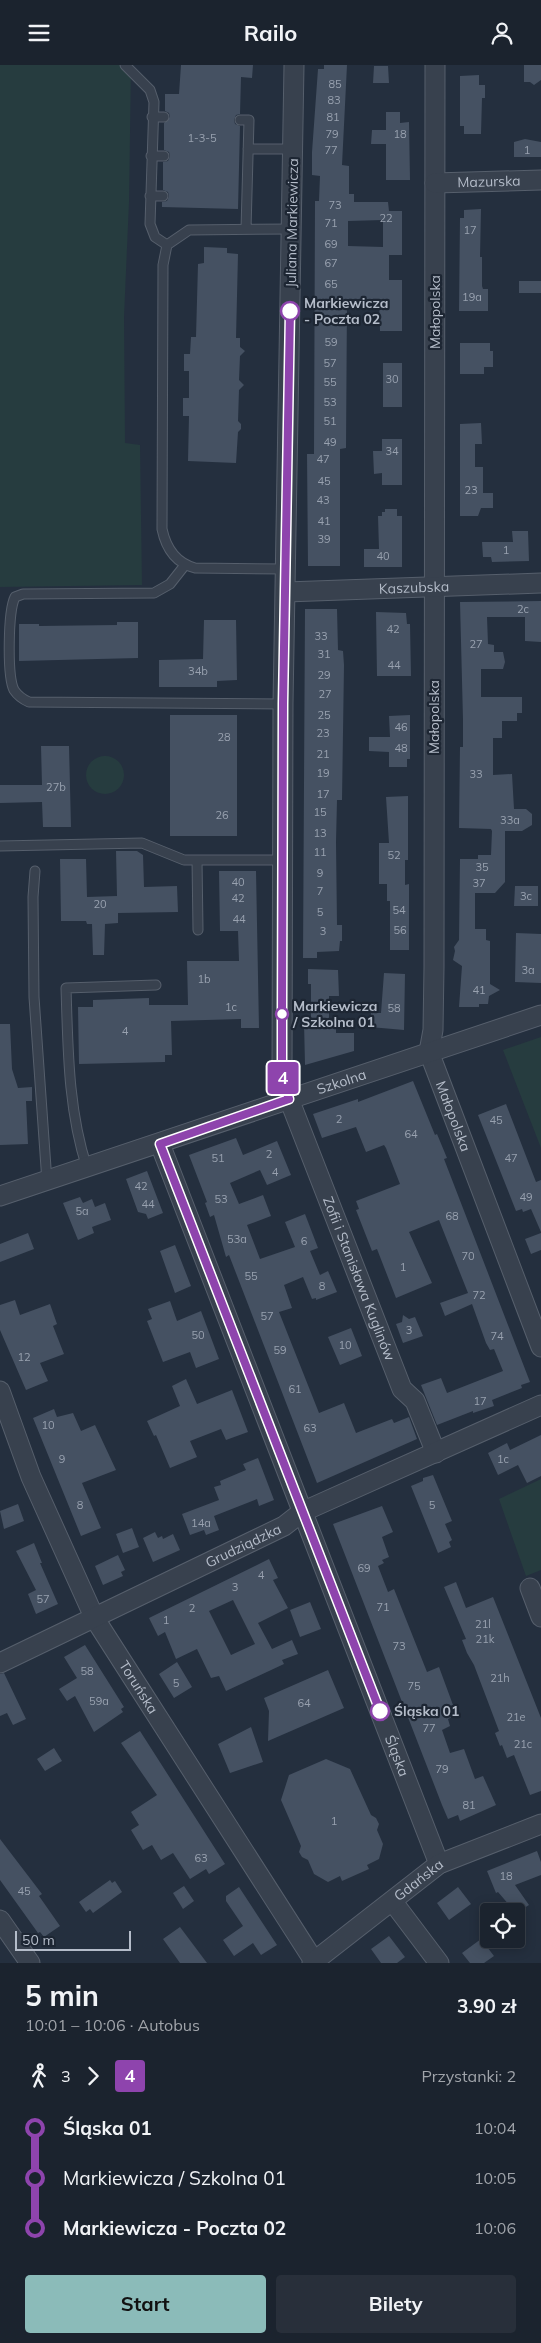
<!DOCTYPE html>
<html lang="pl">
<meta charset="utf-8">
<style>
:root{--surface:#1b232e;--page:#282f3a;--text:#f1f3f6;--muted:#a0a4aa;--line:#39404a;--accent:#8bbbb9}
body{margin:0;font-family:Mulish,sans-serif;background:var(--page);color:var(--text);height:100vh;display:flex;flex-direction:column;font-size:19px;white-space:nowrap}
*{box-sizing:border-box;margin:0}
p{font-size:16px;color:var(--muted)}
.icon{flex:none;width:28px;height:28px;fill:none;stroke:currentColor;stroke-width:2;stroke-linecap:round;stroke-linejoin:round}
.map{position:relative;height:1898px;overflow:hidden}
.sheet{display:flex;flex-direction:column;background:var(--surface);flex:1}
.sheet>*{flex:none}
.badge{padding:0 10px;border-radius:4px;font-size:18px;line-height:32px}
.controls{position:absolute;left:480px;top:1838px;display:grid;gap:10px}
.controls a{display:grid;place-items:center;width:45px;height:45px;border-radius:5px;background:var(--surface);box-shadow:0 2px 12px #0003,0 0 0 1px var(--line);font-size:25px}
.scale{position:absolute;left:15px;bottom:12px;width:116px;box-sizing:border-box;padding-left:5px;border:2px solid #b4bcc9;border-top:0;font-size:14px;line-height:18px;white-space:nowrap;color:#b4bcc9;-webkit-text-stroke:4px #1d2633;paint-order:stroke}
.map>.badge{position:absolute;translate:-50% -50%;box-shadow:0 0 0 2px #fff}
.legs{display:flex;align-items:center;gap:8px;height:55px;padding:0 25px;font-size:16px}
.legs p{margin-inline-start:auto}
.summary{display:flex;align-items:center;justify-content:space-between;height:85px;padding:0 25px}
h1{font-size:28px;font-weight:700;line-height:38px}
.action{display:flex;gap:10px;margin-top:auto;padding:10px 25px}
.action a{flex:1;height:58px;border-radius:5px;background:var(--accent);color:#111;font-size:20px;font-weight:700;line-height:58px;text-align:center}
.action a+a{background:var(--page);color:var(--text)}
ul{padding:0 25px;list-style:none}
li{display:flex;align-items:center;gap:18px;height:50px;font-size:19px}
li i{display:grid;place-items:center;width:8px;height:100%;margin:0 6px;background:currentColor}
li i::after{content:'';width:12px;height:12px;margin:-6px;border:4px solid;border-radius:50%;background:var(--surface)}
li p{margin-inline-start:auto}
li:first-child i{background:linear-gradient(#0000 50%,currentColor 0)}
li:last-child i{background:linear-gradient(currentColor 50%,#0000 0)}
header{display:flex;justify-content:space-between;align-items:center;height:65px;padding:0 25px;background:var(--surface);font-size:22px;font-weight:700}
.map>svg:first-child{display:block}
.green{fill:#263c3f}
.building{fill:#455162;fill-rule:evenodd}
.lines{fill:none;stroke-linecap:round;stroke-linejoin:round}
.service-casing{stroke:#565f6c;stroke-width:11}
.minor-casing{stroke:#565f6c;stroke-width:21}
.service{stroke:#38414e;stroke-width:9}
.minor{stroke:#38414e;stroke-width:19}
.line-1-casing{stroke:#fff;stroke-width:11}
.line-1{stroke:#8e44ad;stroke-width:8}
.stop-1-dot{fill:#fff;stroke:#8e44ad;stroke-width:2.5}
.labels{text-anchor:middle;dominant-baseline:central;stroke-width:4.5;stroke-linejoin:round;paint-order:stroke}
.number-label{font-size:11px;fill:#98a1af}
.street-label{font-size:14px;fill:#b4bcc9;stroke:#1d2633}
.stop-label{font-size:14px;font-weight:bold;fill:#b4bcc9;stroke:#1d2633;text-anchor:start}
</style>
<header><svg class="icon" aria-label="menu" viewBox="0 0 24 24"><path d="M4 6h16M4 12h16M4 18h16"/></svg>Railo<svg class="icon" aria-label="person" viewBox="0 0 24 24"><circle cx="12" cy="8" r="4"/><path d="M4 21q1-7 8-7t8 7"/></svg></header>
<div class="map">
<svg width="541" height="1898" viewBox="0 0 541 1898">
<rect width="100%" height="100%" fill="#242f3e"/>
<path class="green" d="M0,0h131l-2,137 -5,115 1,126 15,2 2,140 -142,2z
M86 710a19 19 0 1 1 38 0a19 19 0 1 1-38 0Z
M541,972v111l-38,-98z
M541,1414v91l-15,6 -27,-77z"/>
<path class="building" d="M181,0h72l-1,13 -11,-1 -1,37 -4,1 -2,5 1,4 5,2 -2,83 -76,-2v-5l5,-1 2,-5 -1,-4 -5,-2v-28l5,-1 2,-5 -1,-4 -5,-2v-27l6,-6 -1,-4 -4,-2v-17h14z
M324,0h23l-5,100 7,1v28h5v8h34l1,9h13v44h-13v25h13v51h-22l-1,-32h-32l-1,149 -6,1v117h-32l-1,-112h7l1,-253h4l1,-25 -8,-1v-23l6,-83h6zM383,155v27l-35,-1v-25z
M524,0h17v15l-7,5 -4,-3h-6z
M374,1h14l1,17h-16z
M479,10v10h6v13h-3l-1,36h-17v-8h-4v-50z
M386,47h14v11l9,-1 1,58h-24v-36h-15l1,-14h14z
M525,74l16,3v15h-27v-15z
M481,144l-1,48h2v29l1,3h5v22h-29l1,-93h4v-8z
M204,182l23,1v5l11,1 -2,84h4v9l5,4 -5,5 -1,24 5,5 -5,5 -1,31 3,3v5l-3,3 -2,31 -48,-2 1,-45h-6v-18h6v-27h-5v-17h6l1,-17h5l2,-73 6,-1z
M519,216h22v12h-22z
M460,278h30v8h3v16h-9v7h-24z
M383,298h19v44h-19z
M481,358l1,21h-7v23h8v26h10v15h-12l-3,8h-18v-92z
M382,374h20v46h-20v-12l-8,1 -1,-23h9z
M385,444h12v7h5v51h-38v-18h15l-1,-33h4v-4h3z
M512,466h16l1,30 -37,1 -1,-5h-8l-1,-15h31z
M541,536v41l-16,-1v-24h-38l1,27 6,1v7h9l2,10 -2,7h-22v28h41v16h-5v8h-15v17h-9v37l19,-1 2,35h12l6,5v11l-10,6h-17v51l-10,11h-20v36h11v11l4,1v43l10,6 -11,6 -1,8h-9v3h-20l3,-41 -9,-6 2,-9 -1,-4 5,-7 1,-81h18v-4h13l1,-24 -1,-2 -32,-1 1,-81h3v-27l-3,-118z
M305,544h32l1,41 5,1 1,14 -2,135h-5l-1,42 1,83h5v16h-2l-1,10 -22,1v6h-14z
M376,547l30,1 1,11h3l1,52h-34z
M204,555h32l1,60 -20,1v6h-58v-27l44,-1z
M117,557h21v36l-119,3v-37h20v2l78,-1z
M170,650h67v121h-67z
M410,650v44h-3v8h-18v-15l-20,-1v-14h21l-1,-21z
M41,681h28l2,81h-28l-1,-25 -42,1v-18h42z
M408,731v64h-3v25l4,-1v66h-19v-49h-3v-17h-8v-41h10l-3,-46z
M116,786h21l6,4 1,32 33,-1 1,26 -60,1v10l-13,1 -1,31h-11l-1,-31h-5l-1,-3h-25l-1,-62h26l1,38 30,-1z
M219,806h37l3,157h-18v-9l-70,2 1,34h-7v7l-86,2 -1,-57h15v-7l56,-2v7h39l-1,-44h52l-1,-30h-18z
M515,821h23v20h-24z
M516,868l25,1v49l-26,-1z
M308,904l30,1 1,26h-10v25h7v12h18v18l-49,14 -1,-43h7v-38h-3z
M384,908l21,1 -1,56 -34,-3 1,-14h10z
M0,959h10l2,45 6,19 14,-1v14h-6l2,43 -28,1z
M413,1016l22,54 2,-1 10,24 -3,1 86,223 -9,3 1,3 -30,12 2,6 -21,7v-2l-36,14 -16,-40 20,-7 6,15 56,-22 -9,-22 -4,1 -4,-7 -14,-39 -27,12 -5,-13 28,-10 -29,-73 -30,12 23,51 -36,15 -19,-49 -5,2 -16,-41 3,-1 -3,-8 44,-17 -14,-36 -2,-3 -18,7 -10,-25 -34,11 -9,-24 45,-15v3z
M506,1039l30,78 5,-2v52l-10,-23 -8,3 -1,-3 -6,2 -38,-96z
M236,1073l7,17 34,-14 14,34 -24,10 -7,-15 -30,13 9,21 24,-9 8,21 -24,9 13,34 35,-12 -10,-25 20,-8 13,34 -8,3 10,24 8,-4 9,21 -21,8v-2l-4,1 -9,-22 -19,8 8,23 -13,4 40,101 25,-10 12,30 36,-14 2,4 15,-6 8,22 -100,44 -88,-228 -3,2 -12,-42 -4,2 -5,-14 2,-1 -18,-47z
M147,1106l16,42 -15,6 -2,-5 -8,-2 -12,-33z
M80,1132l3,6 9,-4 3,8 10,-4 6,17 -19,7 2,6 -16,7 -15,-37z
M28,1168l6,16 -34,13v-18z
M541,1168v17l-10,4 -6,-15z
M175,1180l16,41 -16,7 -15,-42z
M15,1235l5,15 30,-11 7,20 -4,2 11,28 -24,9 8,18 -22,9 -26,-60v-25z
M170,1236l7,20 24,-10 18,48 -23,9 -6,-16 -27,10 -16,-41 5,-2 -4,-10z
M403,1250l6,4 6,-2 8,19 -20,7 -7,-19 6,-2z
M351,1263l11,28 -22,9 -12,-28z
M186,1314l11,25 35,-14 16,42 -22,8 -5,-11 -31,12 7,16 -27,11 -14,-33 -2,1 -7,-15 33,-15 -8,-20z
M54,1344l3,8 16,-4 8,18 14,-6 21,45 -34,13 19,45 -20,8 -48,-118z
M541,1370v41l-14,7 -9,-18 -20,10 -10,-22 19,-10 3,7z
M258,1393l16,42 -15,6 -2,-7 -43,17 5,14 -13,5 -2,-5 -14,5 -8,-21 37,-14 -5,-13 7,-2 -1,-4 26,-11 -3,-6z
M433,1410l19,46 -7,3 7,16 -3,2 2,5 -13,6 -27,-67 12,-5v-3z
M18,1439l6,17 -20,8 -4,-18z
M382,1441l11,26 -11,5 7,20 -7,3 2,3 -6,3 10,26 6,-3 33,83 12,-5 14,38 -3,1 4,10 -6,3 2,7 -8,4 8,23 14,-4 11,30 8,-3 13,29 -36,16 -2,-6 -10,4 -6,-14 -109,-281z
M132,1463l7,19 -16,6 -7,-19z
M155,1467l3,6 4,-2 1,3 10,-5 7,16 -27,12 -10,-24z
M34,1478l8,20h-2l18,41 -22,10 -8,-20 8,-4 -20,-39z
M118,1490l7,15 -4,2 2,4 -20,9 -8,-19z
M269,1494l9,19 -5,2 15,28 -30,15 14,26 20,-9 6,14 -16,6 2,4 -58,27 -7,-15 -8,2 -14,-29 -21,10 -11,-27 -7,4 -9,-18zM233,1535l22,44 -24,11 -22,-44z
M456,1517l10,26 27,-11 48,121v73l-11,4 -16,-40 -7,3 -5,-13 -2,1 -5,-13 4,-2 -25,-66 -7,-12 -5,-13 4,-1 -22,-52z
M310,1537l11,27 -21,8 -10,-27z
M85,1580l39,62 -3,2 2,3 -29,20 -19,-36 -8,5 -8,-12 18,-11 -13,-21z
M177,1597l15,25 -18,11 -15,-24z
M328,1605l16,38 -76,33 1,-30 -5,-13z
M4,1608l22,46 -13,6 -6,-12 -7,3v-42z
M251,1662l12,35 -33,11 -12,-29z
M140,1666l85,133 -16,10 -3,-5 -16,10 -17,-26 -12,7 -9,-15 -9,5 -12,-20 8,-5 -8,-13 26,-17 -36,-52z
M54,1683l8,13 -17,10 -8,-12z
M326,1694l24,10 21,46 5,3 3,6 -2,6 6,14 -4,15 -12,6 2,4 -27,12 -2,-5 -12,6 -14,-8 -6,-14 -6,-3 -3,-5 2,-6 -20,-46 8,-25z
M0,1774l42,55 -3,2 21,30 -16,11 -4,-5 -2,1 -38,-53z
M537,1786l4,11v13l-26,10 14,20 -13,8 -18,-21 -2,1 -9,-22z
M110,1815l2,3 3,-2 7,11 -29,21 -3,-4 -4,3 -7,-10z
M184,1821l10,15 -11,8 -10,-16z
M239,1822l38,58 -16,10 -8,-12 -19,13 -11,-16 20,-14 -17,-25v-5z
M458,1822l13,17 -22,16 -12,-17z
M180,1862l27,36h-27l-17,-24z
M389,1871l16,21 -8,6h-16l-10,-14z
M481,1874l13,17 -10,7h-14l-8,-10z"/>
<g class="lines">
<g class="service-casing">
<path id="service" d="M125,0l25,25 4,12 -4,122 5,13 12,8
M152,52h12
M240,55h9l-3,109
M248,84h45
M151,91h13
M150,131h13
M185,500l-15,19 -16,9 -131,1 -8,3c-7,14 -8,79 -1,93 4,6 8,9 15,12l254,2
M286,504l-91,-1c-19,-5 -29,-20 -33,-39l1,-264 4,-20 22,-15 103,-1
M0,781l142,-3 42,17h98
M197,795l1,70
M35,806l-2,26 1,100 13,185
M87,1103c-19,-58 -19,-120 -21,-180l90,-3"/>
</g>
<g class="minor-casing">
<g id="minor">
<path id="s1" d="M294,0l-11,639 -1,373 7,22 113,290 13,12 21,52"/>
<path id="s2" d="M435,0l-1,902 -1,63 -4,22 112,295"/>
<path id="s3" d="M435,118l106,-3"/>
<path id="s4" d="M286,527l255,-9"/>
<path id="s5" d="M160,1079l279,720"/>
<path id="s6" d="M0,1131l541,-181"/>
<path id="s7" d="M0,1326l31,86 64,142 219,342"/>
<path d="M530,1523l11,29"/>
<path id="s8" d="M0,1598l284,-137 18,-14 239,-107"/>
<path d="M393,1837l46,61"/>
<path d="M0,1855l30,43"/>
<path id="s9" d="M312,1898l127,-99 102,-40"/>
</g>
</g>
<use href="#service" class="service"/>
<use href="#minor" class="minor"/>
</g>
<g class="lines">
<g class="line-1-casing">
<path id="line-1" d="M290,246l-7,393 -1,311v62l7,22 -129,45 220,567"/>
</g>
<use href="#line-1" class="line-1"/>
</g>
<g class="stop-1-dot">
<circle cx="290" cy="246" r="9"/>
<circle cx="282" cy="949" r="6"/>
<circle cx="380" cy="1646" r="9"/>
</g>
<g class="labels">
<g class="number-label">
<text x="335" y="19">85</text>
<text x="334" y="35">83</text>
<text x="333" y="52">81</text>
<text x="332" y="69">79</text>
<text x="400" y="69">18</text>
<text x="202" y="73">1-3-5</text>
<text x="331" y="85">77</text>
<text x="527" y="85">1</text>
<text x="335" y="140">73</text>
<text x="386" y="153">22</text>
<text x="331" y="158">71</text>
<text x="470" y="165">17</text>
<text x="331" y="179">69</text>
<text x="331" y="198">67</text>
<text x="331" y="219">65</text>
<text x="472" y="232">19a</text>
<text x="331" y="277">59</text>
<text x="330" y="298">57</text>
<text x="392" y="314">30</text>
<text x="330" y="317">55</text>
<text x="330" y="337">53</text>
<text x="330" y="356">51</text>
<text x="330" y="377">49</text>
<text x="392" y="386">34</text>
<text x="323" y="394">47</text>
<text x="324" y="416">45</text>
<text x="471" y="425">23</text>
<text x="323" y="435">43</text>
<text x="324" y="456">41</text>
<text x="324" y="474">39</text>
<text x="506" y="485">1</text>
<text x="383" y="491">40</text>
<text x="523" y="544">2c</text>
<text x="393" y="564">42</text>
<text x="321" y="571">33</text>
<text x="476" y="579">27</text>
<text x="324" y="589">31</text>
<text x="394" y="600">44</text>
<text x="198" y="606">34b</text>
<text x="324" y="610">29</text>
<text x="325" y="629">27</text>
<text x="324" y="650">25</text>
<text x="401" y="662">46</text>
<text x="323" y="668">23</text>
<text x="224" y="672">28</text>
<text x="401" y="683">48</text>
<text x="323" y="689">21</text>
<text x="323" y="708">19</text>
<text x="476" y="709">33</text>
<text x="56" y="722">27b</text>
<text x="323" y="729">17</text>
<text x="320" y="747">15</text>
<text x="222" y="750">26</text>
<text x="510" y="755">33a</text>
<text x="320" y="768">13</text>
<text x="320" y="787">11</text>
<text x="394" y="790">52</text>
<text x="482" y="802">35</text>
<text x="320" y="808">9</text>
<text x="238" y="817">40</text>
<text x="479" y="818">37</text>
<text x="320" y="826">7</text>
<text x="526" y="831">3c</text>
<text x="238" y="833">42</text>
<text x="100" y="839">20</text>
<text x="399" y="845">54</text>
<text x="320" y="847">5</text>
<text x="239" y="854">44</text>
<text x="400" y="865">56</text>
<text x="323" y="866">3</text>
<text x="528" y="905">3a</text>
<text x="204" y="914">1b</text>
<text x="479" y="925">41</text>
<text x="231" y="942">1c</text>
<text x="394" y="943">58</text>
<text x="125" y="966">4</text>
<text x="339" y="1054">2</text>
<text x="496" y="1055">45</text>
<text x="411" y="1069">64</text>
<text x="269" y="1089">2</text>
<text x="218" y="1093">51</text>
<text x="511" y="1093">47</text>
<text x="275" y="1107">4</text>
<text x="141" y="1121">42</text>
<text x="526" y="1132">49</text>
<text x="221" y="1134">53</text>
<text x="148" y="1139">44</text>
<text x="82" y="1146">5a</text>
<text x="452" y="1151">68</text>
<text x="237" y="1174">53a</text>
<text x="304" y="1176">6</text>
<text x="468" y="1191">70</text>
<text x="403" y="1202">1</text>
<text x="251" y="1211">55</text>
<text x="322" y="1221">8</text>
<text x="479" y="1230">72</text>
<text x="267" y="1251">57</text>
<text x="409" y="1265">3</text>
<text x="198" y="1270">50</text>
<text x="497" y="1271">74</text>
<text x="345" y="1280">10</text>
<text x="280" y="1285">59</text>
<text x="24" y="1292">12</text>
<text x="295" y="1324">61</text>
<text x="480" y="1336">17</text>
<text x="48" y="1360">10</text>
<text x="310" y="1363">63</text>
<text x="62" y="1394">9</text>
<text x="503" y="1394">1c</text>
<text x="80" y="1440">8</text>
<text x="432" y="1440">5</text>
<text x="201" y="1458">14a</text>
<text x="364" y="1503">69</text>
<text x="261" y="1510">4</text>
<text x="235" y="1522">3</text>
<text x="43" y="1534">57</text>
<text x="383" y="1542">71</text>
<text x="192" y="1543">2</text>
<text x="166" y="1555">1</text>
<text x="483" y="1559">21l</text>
<text x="485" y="1574">21k</text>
<text x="399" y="1581">73</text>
<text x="87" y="1606">58</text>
<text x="500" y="1613">21h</text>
<text x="176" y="1618">5</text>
<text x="414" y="1621">75</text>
<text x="99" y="1636">59a</text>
<text x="304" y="1638">64</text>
<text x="516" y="1652">21e</text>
<text x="429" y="1663">77</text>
<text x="523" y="1679">21c</text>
<text x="442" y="1704">79</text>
<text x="469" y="1740">81</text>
<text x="334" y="1756">1</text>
<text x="201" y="1793">63</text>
<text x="506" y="1811">18</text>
<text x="24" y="1826">45</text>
</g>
<g class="street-label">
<text stroke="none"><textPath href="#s3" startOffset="54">Mazurska</textPath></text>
<text transform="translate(292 158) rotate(-89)">Juliana Markiewicza</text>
<text transform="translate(435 247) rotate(-90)">Małopolska</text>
<text stroke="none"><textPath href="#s4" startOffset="128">Kaszubska</textPath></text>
<text transform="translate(434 652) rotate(-90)">Małopolska</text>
<text stroke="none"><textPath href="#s6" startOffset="360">Szkolna</textPath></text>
<text stroke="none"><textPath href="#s2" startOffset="1056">Małopolska</textPath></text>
<text stroke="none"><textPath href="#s1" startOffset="1228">Zofii i Stanisława Kuglinów</textPath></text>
<text stroke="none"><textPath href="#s8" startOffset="270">Grudziądzka</textPath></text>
<text stroke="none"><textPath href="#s7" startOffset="328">Toruńska</textPath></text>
<text stroke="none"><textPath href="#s5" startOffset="656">Śląska</textPath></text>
<text stroke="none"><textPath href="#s9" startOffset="135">Gdańska</textPath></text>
</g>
<g class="stop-label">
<text x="304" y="238">Markiewicza<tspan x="304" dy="16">- Poczta 02</tspan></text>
<text x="293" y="941">Markiewicza<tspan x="293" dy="16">/ Szkolna 01</tspan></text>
<text x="394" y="1646">Śląska 01</text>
</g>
</g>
</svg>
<div class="controls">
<a><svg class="icon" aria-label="locate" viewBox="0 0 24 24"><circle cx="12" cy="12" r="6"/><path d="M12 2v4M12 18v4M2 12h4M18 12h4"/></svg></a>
</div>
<div class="scale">50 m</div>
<b class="badge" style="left:283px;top:1013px;background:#8e44ad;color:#fff">4</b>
</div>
<section class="sheet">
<div class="summary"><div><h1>5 min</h1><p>10:01 – 10:06 · Autobus</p></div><b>3.90 zł</b></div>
<div class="legs"><svg class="icon" aria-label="walk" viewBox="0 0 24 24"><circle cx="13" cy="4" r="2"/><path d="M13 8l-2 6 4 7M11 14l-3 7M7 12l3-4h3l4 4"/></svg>3<svg class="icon" aria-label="forward" viewBox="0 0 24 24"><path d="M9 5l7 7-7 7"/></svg><b class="badge" style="background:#8e44ad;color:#fff">4</b><p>Przystanki: 2</p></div>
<ul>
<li><i style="color:#8e44ad"></i><b>Śląska 01</b><p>10:04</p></li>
<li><i style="color:#8e44ad"></i><span>Markiewicza / Szkolna 01</span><p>10:05</p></li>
<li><i style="color:#8e44ad"></i><b>Markiewicza - Poczta 02</b><p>10:06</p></li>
</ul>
<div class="action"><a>Start</a><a>Bilety</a></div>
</section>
